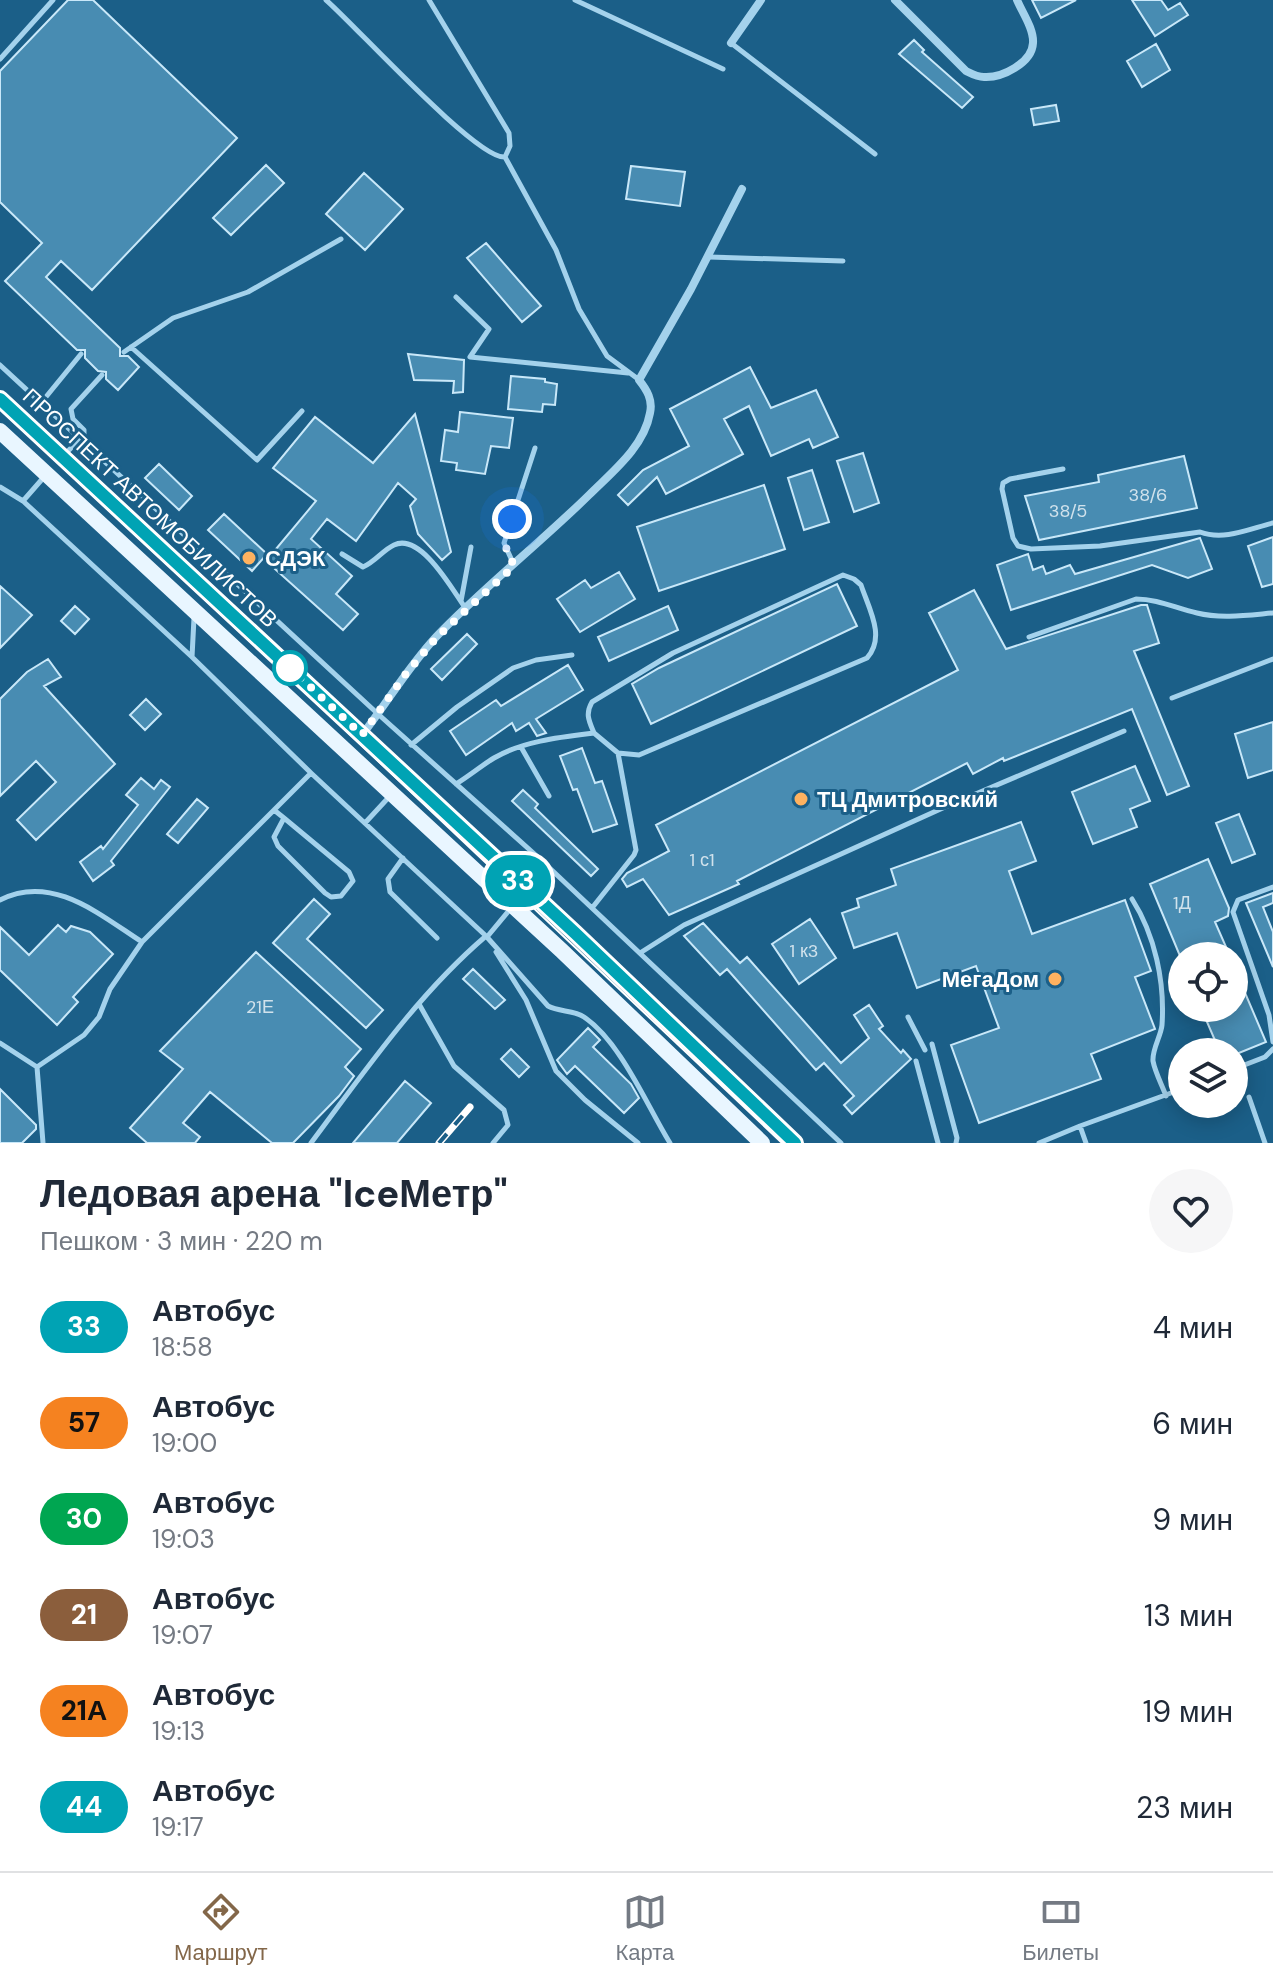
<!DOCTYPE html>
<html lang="ru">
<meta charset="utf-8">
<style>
:root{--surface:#fff;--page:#f6f6f7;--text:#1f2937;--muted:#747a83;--line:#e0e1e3;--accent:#836749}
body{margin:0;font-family:"DM Sans",sans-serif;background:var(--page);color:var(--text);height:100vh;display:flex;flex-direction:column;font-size:30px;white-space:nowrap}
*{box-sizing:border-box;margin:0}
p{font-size:26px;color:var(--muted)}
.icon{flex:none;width:44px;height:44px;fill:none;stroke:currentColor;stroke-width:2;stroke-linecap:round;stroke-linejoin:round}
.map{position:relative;height:1143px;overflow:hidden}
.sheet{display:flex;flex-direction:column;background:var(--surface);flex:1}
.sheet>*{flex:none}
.badge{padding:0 16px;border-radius:26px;font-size:28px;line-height:52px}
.buttons{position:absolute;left:1168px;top:942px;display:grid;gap:16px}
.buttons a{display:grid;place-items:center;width:80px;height:80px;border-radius:50%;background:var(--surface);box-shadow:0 4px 20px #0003;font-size:40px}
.you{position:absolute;width:40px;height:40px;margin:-20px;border:6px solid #fff;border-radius:50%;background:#1a73e8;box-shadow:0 0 0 12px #1a73e833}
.map>.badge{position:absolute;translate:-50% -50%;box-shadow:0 0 0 4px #fff}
.round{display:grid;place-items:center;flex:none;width:84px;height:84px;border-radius:42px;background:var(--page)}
.overview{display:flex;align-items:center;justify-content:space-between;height:136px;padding:0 40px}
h1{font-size:38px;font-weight:800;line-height:60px}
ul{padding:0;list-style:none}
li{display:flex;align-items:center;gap:24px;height:96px;padding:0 40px}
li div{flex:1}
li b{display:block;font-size:30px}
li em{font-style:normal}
li .badge{min-width:88px;font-weight:700;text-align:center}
.tab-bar{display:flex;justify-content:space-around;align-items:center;height:112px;border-top:2px solid var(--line);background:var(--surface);font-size:22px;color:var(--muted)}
.tab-bar a{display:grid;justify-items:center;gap:4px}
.tab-bar .selected{color:var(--accent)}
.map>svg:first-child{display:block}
.building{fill:#488cb2;stroke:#c9e8f9;stroke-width:2}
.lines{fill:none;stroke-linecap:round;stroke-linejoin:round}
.lane{stroke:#a4d2ec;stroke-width:5}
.street{stroke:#a4d2ec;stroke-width:8}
.primary{stroke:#e9f6ff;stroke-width:16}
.tram{stroke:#fff;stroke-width:2}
.rail-casing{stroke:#fff;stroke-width:7}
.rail{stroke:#1b5f88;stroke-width:4;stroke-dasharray:12;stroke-linecap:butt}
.line-casing{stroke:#fff;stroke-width:18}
.line{stroke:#00a3b4;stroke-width:12}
.walk{stroke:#fff;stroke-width:8;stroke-dasharray:0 14.4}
.poi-dot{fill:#feb260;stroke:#1b5f88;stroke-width:3}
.stop-dot{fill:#fff;stroke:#00a3b4;stroke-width:4}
.labels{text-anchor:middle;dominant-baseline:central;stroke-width:6;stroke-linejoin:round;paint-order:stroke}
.number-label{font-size:18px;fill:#d1e2ec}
.street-label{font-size:22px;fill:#fff;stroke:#1b5f88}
.poi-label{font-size:22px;font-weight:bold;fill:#fff;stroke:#1b5f88;text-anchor:start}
</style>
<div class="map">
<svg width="1273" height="1143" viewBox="0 0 1273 1143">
<rect width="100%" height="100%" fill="#1b5f88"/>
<path class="building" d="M68,0h25l144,138 -145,152 -31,-29 -15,16 74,71v8h8l11,11 -21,23 -12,-11v-7l-8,-1 -13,-13v-8h-8l-72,-69 37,-38 -42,-41v-131z
M1032,0h44l-35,18z
M1132,0h29l7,10 12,-7 8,12 -33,21z
M914,40l10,10 -2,2 51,45 -11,11 -63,-54z
M1156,44l14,26 -28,17 -15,-26z
M1056,105l3,16 -25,4 -3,-16z
M266,165l18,18 -53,52 -18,-17z
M631,166l54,6 -5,34 -54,-7z
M364,173l39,36 -38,41 -39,-36z
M486,243l55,63 -19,16 -55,-64z
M408,354l56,6 -1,32 -10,1 1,-12 -40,-1z
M750,367l21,41 45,-18 22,47 -25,11 -4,-9 -38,17 -22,-50 -25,13 19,35 -77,40 -9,-17 -29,28 -10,-10 25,-25 46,-24 -19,-37z
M511,376l34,3v3l12,2 -2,21 -12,-1 -1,8 -34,-3z
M460,412l53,6 -4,30 -18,-2 -6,28 -29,-4 1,-7 -16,-2 4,-31 13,2z
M415,414l36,138 -9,8 -24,-26 -8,-28 6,-7 -18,-16 -42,58 -29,-22 -16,20 41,37 -16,18 22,20 -15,16 -77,-69 50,-60 -43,-33 42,-51 58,46z
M863,453l16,50 -25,9 -17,-51z
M1184,456l13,52 -158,32 -14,-44 74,-14 -1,-7z
M159,464l33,32 -13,14 -34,-32z
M812,470l17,52 -25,8 -16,-52z
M764,485l21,64 -126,42 -22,-64z
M224,514l43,40 -15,17 -44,-41z
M1273,537v47l-11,3 -14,-41z
M1200,538l12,31 -24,9 -36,-13 -141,45 -14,-45 31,-11 5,16 10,-4 3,8 24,-9 5,9z
M619,572l16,27 -55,33 -23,-33 28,-19 6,8z
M837,584l20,42 -206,98 -19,-40 27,-16z
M0,586l32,29 -32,33z
M974,590l32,59 135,-44h6l12,38 -25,8 55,135 -22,9 -35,-86 -128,52 -1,-3 -30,16 -6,-11 -230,118 2,3 -70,31 -26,-36 -16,8 -5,-8 5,-6 42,-22 -13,-26 302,-155 -29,-57z
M75,606l14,13 -14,15 -14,-13z
M668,606l10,24 -69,31 -11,-24z
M467,634l10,10 -35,36 -11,-11z
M48,659l13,18 -17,9 71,78 -79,76 -19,-20 39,-38 -20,-21 -36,35v-97l27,-27z
M568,665l15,25 -47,29 10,14 -9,3 -8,-13 -13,8 -4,-8 -46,32 -16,-24 46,-31 5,6z
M146,699l15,15 -16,16 -15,-15z
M1273,722v48l-25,8 -13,-44z
M582,748l13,35 7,-2 15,43 -24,8 -16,-43 -4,1 -13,-34z
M1135,766l15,35 -20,8 7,18 -44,17 -21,-52z
M141,778l13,11 7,-9 9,7 -59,74 3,4 -21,16 -13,-19 21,-16 2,3 35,-44 -12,-10z
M523,790l15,14 -3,4 63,61 -7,7 -79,-75z
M197,799l11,9 -30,35 -11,-9z
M1239,814l16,40 -23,9 -16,-40z
M1021,822l15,39 -27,10 23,63 93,-34 26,71 -16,6 20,52 -64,25 10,25 -122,44 -28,-78 48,-17 -23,-62 -59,22 -20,-55 -43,15 -12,-35 17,-6 -2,-8 39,-14 -5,-16z
M1208,859l21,49 -1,8 -13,6 15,34h-50l-30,-72z
M1273,893v10l-10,4 10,25v35l-27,-64z
M314,899l16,15 -23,25 76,71 -17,18 -93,-85z
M810,919l26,39 -37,26 -27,-40z
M703,923l37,40 7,-6 94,106 28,-25 -15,-23 15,-10 14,21 -4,3 22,24 2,-3 8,9 -59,55 -8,-9 10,-9 -30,-33 -8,7 -89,-101 -7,6 -36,-39z
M58,925l8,7 5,-6 19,6 23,22 -40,43 5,5 -21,23 -57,-55v-43l29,28z
M256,952l105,97 -16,18 9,9 -15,20 -46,47h-21l-62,-51 -27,31 17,14 -5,6h-48l-17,-15 53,-59 -23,-18z
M1234,967l32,75 -32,13v-3h-14l-19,-44h33z
M473,969l32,31 -10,9 -32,-30z
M588,1028l12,12 -7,7 38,37 8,14 -15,15 -49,-47 -8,8 -10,-14z
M511,1049l18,18 -10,10 -18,-18z
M405,1081l26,22 -34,40h-44z
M0,1089l36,36v4l-14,14h-22z"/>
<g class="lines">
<path class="lane" d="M326,0c29,25 151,160 179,157l51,93 23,59 28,47 31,23
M429,0l80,133 1,13 -5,11
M575,0l148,69
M731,43l144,111
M0,59l53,-59
M709,257l134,4
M456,297l33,32 -19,28 158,16
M131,347l126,113 45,-49
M124,352l49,-34 75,-26 93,-53
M0,365l378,349 162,145 301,284
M41,403l40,-49
M63,456l21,-21v-5l-11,-11 -2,-10 31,-34
M1063,469l-53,10 -7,4 -1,6 11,49 5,8 13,3 69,-3 100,-14c24,9 49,-3 73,-9
M0,487l23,14 21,-24
M23,501l169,156
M342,554l21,13c12,-5 20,-17 31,-22 27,-13 59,46 72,64
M514,565l-10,-22 31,-95
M461,601l10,-54
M194,618l-2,39 119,116
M1029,637l107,-38c22,0 39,9 61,14 24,6 52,2 76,0
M1172,698l101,-39
M411,745l46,-38 56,-39 23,-8 36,-5
M521,747l28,49
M456,784c13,-8 25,-18 38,-26 29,-17 67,-21 100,-25l24,20 21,2 228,-97c19,-21 2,-49 -6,-73l-7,-6 -11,-4 -170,78 -81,49c-7,12 -3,19 2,31
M274,810l10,8 65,54 4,9 -12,15 -10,1 -6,-4 -47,-47 -4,-9 10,-19
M365,823l24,-26
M403,858l-15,21 2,13 47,46
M1273,887l-35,13 -5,12 36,103 4,27
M1132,899c23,36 33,83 30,126 -1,11 -10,24 -9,36 2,11 9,24 13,35
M0,900c52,-27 100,15 142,42
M592,908l42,-53 2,-5 -18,-97
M487,937l24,-29
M496,952l30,48 30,71 29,29 53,43
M640,953l44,-28 261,-118 179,-76
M419,1004l35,62 50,44 4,15 -15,18
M908,1017l17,33
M0,1043l37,24
M932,1044l25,94 -1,5
M916,1061l22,82
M1234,1069l31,-12 8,-8
M1249,1097l16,46
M1080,1126l102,-37
M43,1143l-6,-76 47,-32 15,-18 11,-28 32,-47 169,-169 175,163 62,70c11,6 26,4 36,11 37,25 63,89 86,126
M311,1143c54,-72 106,-148 175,-207
M1039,1143l41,-17 6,17"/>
<path class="street" d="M895,0l71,71c6,3 11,6 18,6 18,1 48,-14 49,-34 1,-14 -11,-31 -16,-43
M731,43l30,-43
M362,735c25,-32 46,-68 74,-98 48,-50 103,-93 153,-142 23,-23 55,-48 61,-82 3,-13 -3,-23 -11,-33l52,-91 51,-100"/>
<path class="primary" d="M0,399l575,534 220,210
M0,431l562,520 200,192"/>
<path class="tram" d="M0,409l338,314 444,420"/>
<g class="rail-casing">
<path id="rail" d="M439,1143l31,-36"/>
</g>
<use href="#rail" class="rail"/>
</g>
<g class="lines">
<g class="line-casing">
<path id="line" d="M0,399l575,534 220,210"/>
</g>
<use href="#line" class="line"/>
<path class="walk" d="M290,668l72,67 43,-60 31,-37 78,-72 -10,-23 8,-24"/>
</g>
<g class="poi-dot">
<circle cx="249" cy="558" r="8"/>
<circle cx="801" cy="799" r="8"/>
<circle cx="1055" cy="979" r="8"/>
</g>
<circle class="stop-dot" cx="290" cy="668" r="16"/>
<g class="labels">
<g class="number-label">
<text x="1148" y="495">38/6</text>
<text x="1068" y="511">38/5</text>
<text x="702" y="860">1 с1</text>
<text x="1182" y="903">1Д</text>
<text x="804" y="951">1 к3</text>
<text x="260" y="1007">21Е</text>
</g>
<g class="street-label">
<text transform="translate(150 508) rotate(43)">ПРОСПЕКТ АВТОМОБИЛИСТОВ</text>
</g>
<g class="poi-label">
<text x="265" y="558">СДЭК</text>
<text x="817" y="799">ТЦ Дмитровский</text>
<text x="1039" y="979" text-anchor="end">МегаДом</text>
</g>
</g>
</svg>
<div class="buttons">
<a><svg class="icon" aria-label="locate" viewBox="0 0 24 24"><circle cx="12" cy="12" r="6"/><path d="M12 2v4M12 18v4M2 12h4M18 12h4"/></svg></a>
<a><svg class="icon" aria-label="layers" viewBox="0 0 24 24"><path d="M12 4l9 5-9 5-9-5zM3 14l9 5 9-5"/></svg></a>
</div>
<div class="you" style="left:512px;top:519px"></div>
<b class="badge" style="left:518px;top:881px;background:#00a3b4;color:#fff">33</b>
</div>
<section class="sheet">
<div class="overview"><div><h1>Ледовая арена &quot;IceМетр&quot;</h1><p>Пешком · 3 мин · 220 m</p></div><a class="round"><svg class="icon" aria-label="heart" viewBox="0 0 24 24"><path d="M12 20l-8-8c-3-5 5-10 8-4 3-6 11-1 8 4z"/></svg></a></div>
<ul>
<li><span class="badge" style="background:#00a3b4;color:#fff">33</span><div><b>Автобус</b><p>18:58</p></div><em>4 мин</em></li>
<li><span class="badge" style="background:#f58220;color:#111">57</span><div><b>Автобус</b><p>19:00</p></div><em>6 мин</em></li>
<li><span class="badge" style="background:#00a651;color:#fff">30</span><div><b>Автобус</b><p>19:03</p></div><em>9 мин</em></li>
<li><span class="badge" style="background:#8b5e3c;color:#fff">21</span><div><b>Автобус</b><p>19:07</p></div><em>13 мин</em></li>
<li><span class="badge" style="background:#f58220;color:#111">21А</span><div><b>Автобус</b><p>19:13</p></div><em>19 мин</em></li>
<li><span class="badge" style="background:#00a3b4;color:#fff">44</span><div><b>Автобус</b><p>19:17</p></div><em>23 мин</em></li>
</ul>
</section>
<nav class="tab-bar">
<a class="selected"><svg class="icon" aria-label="directions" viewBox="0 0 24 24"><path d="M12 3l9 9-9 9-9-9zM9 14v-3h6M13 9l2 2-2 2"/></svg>Маршрут</a>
<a><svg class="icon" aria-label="map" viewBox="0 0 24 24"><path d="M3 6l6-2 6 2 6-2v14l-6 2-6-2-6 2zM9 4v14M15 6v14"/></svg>Карта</a>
<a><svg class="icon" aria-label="tickets" viewBox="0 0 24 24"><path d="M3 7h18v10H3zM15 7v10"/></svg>Билеты</a>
</nav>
